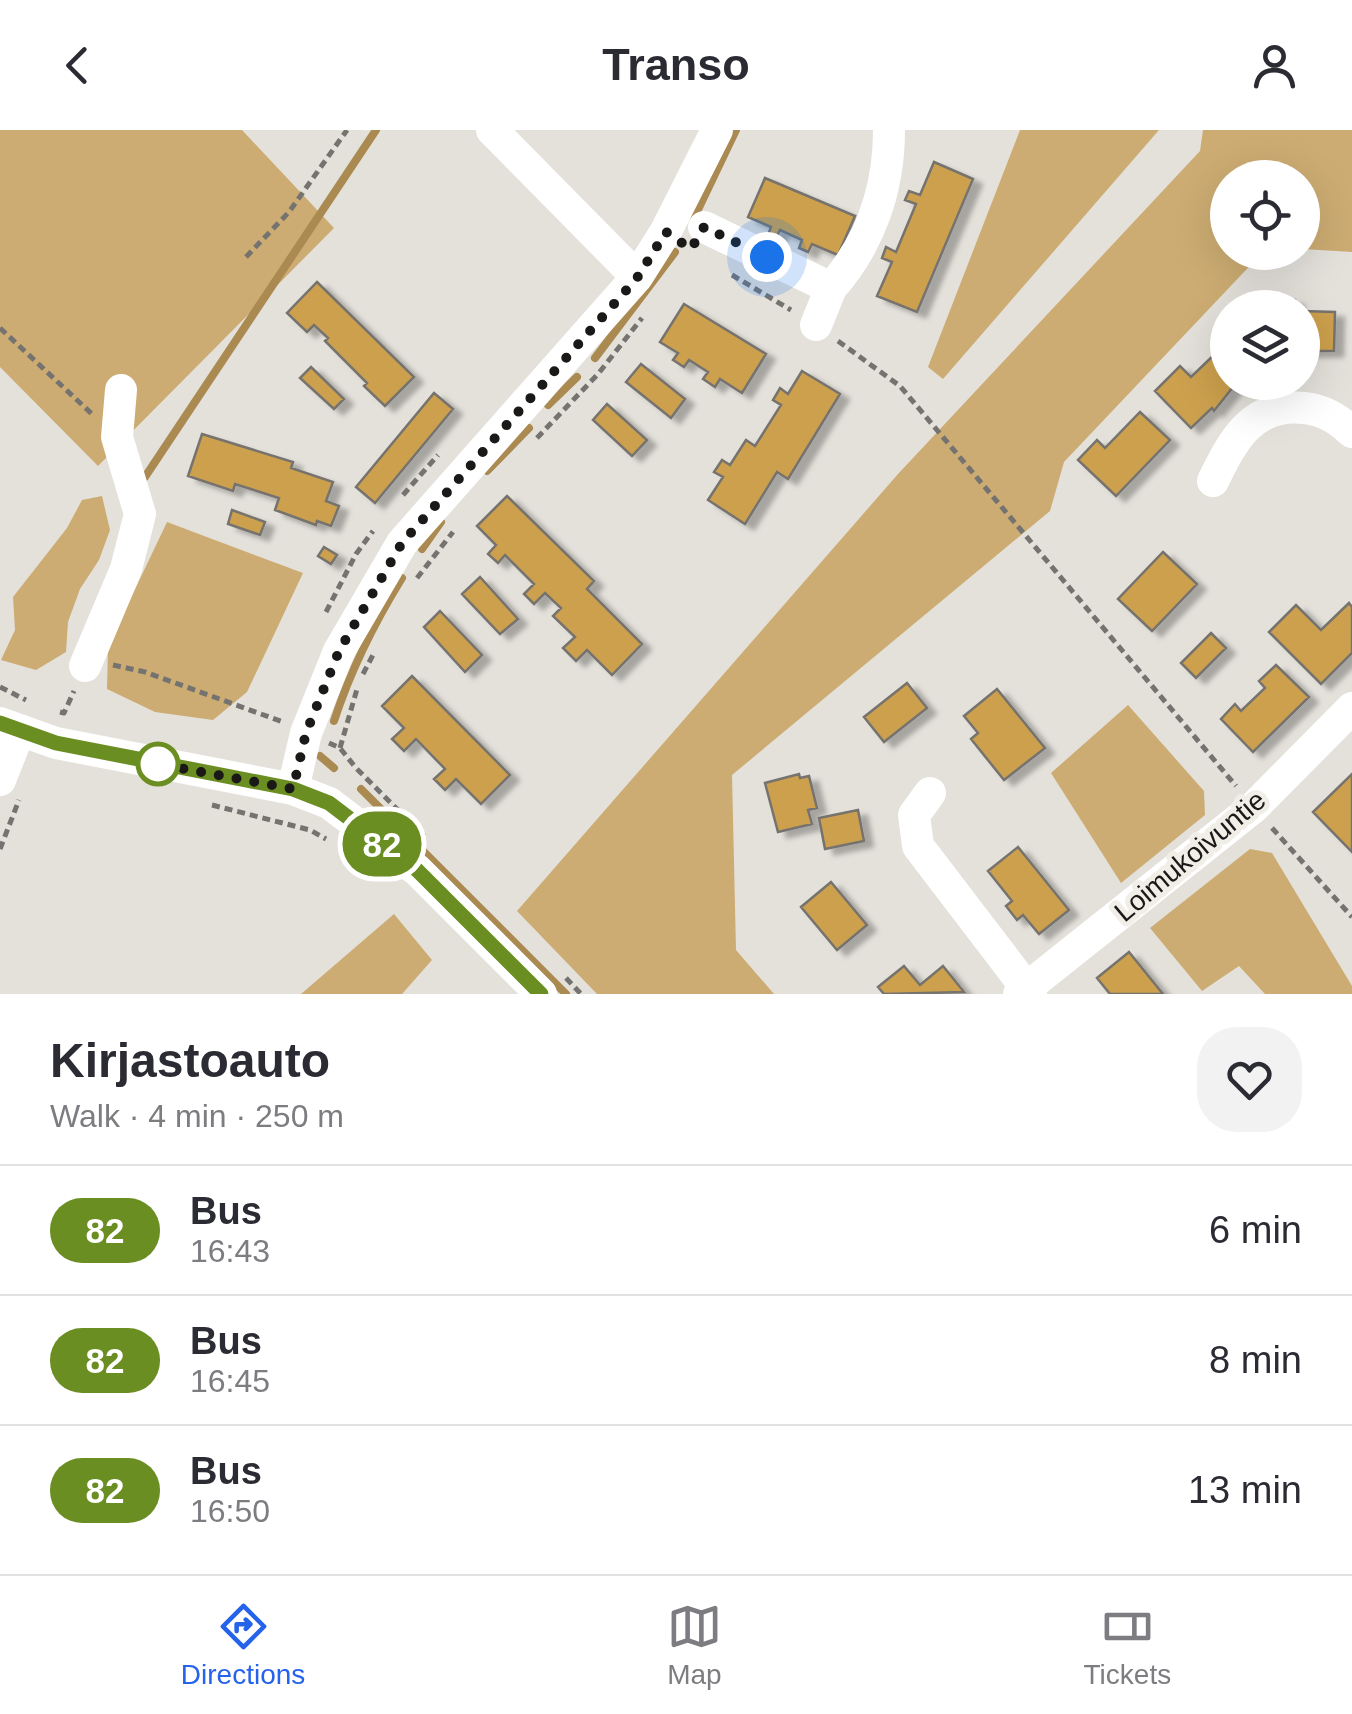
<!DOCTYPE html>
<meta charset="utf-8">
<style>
:root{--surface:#fff;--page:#f2f2f3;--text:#2b2b33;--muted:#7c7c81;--line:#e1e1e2;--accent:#2563eb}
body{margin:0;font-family:Arial,sans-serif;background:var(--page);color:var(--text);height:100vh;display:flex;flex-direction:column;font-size:38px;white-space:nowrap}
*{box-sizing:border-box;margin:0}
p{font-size:32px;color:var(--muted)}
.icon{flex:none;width:55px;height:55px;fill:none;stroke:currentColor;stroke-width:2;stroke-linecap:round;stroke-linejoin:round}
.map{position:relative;height:864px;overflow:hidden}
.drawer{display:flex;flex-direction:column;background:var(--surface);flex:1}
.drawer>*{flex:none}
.badge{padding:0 20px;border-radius:32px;font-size:35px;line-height:65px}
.tools{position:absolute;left:1210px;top:30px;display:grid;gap:20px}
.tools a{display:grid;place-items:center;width:110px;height:110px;border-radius:50%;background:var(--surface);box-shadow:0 10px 40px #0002;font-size:50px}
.you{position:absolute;width:50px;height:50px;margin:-25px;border:8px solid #fff;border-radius:50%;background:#1a73e8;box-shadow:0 0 0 15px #1a73e833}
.map>.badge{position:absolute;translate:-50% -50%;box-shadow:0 0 0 5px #fff}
.round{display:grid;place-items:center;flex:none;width:105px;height:105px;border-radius:40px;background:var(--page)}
.summary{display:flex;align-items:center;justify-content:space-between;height:170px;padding:0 50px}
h1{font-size:48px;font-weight:700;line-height:75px}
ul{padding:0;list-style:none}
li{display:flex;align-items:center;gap:30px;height:130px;padding:0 50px;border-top:2px solid var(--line)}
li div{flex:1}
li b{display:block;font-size:38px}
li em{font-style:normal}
li .badge{min-width:110px;font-weight:700;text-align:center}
header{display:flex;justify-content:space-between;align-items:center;height:130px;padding:0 50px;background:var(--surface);font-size:45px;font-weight:700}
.menu{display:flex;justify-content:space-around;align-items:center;height:140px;border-top:2px solid var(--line);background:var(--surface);font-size:28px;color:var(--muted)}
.menu a{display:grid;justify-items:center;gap:5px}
.menu .current{color:var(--accent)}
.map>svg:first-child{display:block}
.green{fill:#ccac72}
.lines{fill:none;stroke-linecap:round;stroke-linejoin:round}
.stream{stroke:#aa8a50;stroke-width:8}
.building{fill:#cca04e;stroke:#76736e;stroke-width:2.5;filter:url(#shadow)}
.path{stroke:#757370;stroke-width:5;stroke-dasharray:8 5;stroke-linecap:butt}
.minor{stroke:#fff;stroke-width:32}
.line-casing{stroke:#fff;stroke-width:22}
.line{stroke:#6b8e23;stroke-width:15}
.walk{stroke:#1a1917;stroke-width:10;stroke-dasharray:0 18}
.stop-dot{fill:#fff;stroke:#6b8e23;stroke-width:5}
.labels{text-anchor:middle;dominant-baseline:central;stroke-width:10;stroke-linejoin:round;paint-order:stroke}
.street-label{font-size:28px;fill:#1a1917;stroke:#f1eee8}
</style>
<header><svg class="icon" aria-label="back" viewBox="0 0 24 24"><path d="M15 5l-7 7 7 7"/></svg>Transo<svg class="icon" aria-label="person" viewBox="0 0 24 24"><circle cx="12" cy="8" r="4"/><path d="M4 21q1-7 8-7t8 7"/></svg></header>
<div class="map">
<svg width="1352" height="864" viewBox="0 0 1352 864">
<defs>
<filter id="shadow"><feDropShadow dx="9" dy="5.5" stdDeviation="2.5" flood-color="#0004"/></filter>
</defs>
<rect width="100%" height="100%" fill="#e4e1db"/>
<path class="green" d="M0,0h242l92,98 -236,238 -98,-99z
M1020,0h139l-216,249 -15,-12z
M1203,0h149v122l-49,-3 -1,-71h-74v74l34,1 -198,209 -14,49 -318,264 4,175 38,44h-177l-80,-83 381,-437 302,-323z
M102,366l8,34 -11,30 -19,29 -12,33 -2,30 -30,18 -35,-10 14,-30 -2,-33 54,-69 15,-28z
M167,392l136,51 -56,119 -34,28 -58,-8 -48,-23 1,-43z
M1128,575l76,86 1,24 -84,68 -70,-110z
M1250,719l22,4 80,133v8h-87l-26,-28 -37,25 -52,-63z
M394,784l38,46 -30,34h-101z"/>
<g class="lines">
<path class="stream" d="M693,90l43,-90
M595,228l80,-106
M548,275l29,-28
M487,341l42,-43
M145,347l231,-347
M422,419l19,-27
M334,591c17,-52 39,-96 68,-143
M320,626l14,12
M361,659l205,205"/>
</g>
<path class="building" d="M934,32l39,17 -56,133 -40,-16 15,-34 -10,-4 4,-11 10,5 20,-48 -11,-4 4,-9 11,4z
M765,48l90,38 -17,39 -26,-11 -4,8 -9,-4 3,-8 -22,-10 -4,8 -8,-3 3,-8 -23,-10z
M317,152l97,95 -29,29 -21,-20 3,-3 -42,-42 3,-3 -14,-13 -7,7 -20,-19z
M1267,169l28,1v8h-28z
M684,174l82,50 -24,39 -22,-14 -5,8 -12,-8 5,-7 -19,-12 -5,7 -11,-7 5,-7 -18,-11z
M1302,181l33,1 -1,39h-32z
M1218,221l10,10v21h9l-23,29 -2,-3 -21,20 -36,-37 25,-25 11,11z
M641,234l44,35 -14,19 -45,-36z
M311,237l33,32 -10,10 -34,-31z
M802,241l38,23 -52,85 -11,-7 -32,52 -37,-24 15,-23 -9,-5 8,-12 8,5 16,-25 9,6 26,-41 -8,-5 7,-12 8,6z
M434,263l19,16 -78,94 -19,-16z
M607,274l40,36 -15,16 -39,-36z
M1140,282l30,28 -54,56 -38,-36 19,-20 8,8z
M202,304l91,28 -2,6 42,14 -7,19 13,5 -8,20 -14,-5 -1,4 -41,-15 4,-12 -44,-14 -2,7 -45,-15z
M507,366l87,85 -7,8 55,55 -30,31 -25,-25 -11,11 -13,-13 12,-11 -22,-21 8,-8 -16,-15 -11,11 -10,-10 10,-10 -29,-29 -7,8 -10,-9 8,-9 -19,-19z
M232,380l33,12 -5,13 -32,-11z
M324,417l13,8 -6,9 -13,-8z
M1163,422l34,32 -45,47 -34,-32z
M480,447l38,42 -18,15 -38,-40z
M1349,473l3,4v46l-31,31 -52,-52 27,-27 25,25z
M440,481l42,44 -17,17 -41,-45z
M1211,503l15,15 -30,30 -15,-15z
M1276,535l33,32 -56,55 -32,-33 14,-15 6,7 24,-23 -6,-7z
M412,546l98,99 -29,29 -25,-25 -11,11 -11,-11 11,-10 -29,-30 -12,12 -12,-12 12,-11 -22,-22z
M907,553l20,25 -43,34 -20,-25z
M997,559l48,59 -41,32 -33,-41 7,-6 -14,-17z
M799,644l1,4 9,-2 8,32 -9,2 4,14 -34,8 -13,-49z
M1352,644v78l-39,-40z
M858,680l6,31 -39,8 -6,-31z
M1018,717l51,63 -30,24 -16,-19 -6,5 -11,-14 6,-5 -24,-30z
M831,752l36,43 -30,25 -36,-43z
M1129,822l34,42h-53l-13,-16z
M904,836l16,19 23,-19 21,26 -80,2 -6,-7z"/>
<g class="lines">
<path class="path" d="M246,127l43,-45 58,-82
M732,145l59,35
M0,198l93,87
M838,211l62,45 336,400
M537,308l61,-64 44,-56
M403,365l35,-40
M417,448l36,-46
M326,482l30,-58 17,-23
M113,535l32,7 138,50
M363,544l11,-21
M0,557l26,13
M60,582l4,1 10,-22
M329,613l11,5 16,20 68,68
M340,618l17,-59
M212,675l98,25 16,9
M1272,698l80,89
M0,719l19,-49
M566,848l15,16"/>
<path class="minor" d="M492,0l145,147
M704,97l127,61 -15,37
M831,158c39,-44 58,-99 58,-158
M1213,351c20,-41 39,-78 91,-73 20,2 34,11 48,24
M85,536l41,-97 14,-55 -23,-77 4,-47
M0,593l56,20 237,46 36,14 88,67 124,124
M0,650l19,-48
M293,659l13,-56 33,-82 63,-108 235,-266 29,-46 51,-101
M930,663l-16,22 4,31 113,148
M1019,864l235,-187 98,-99"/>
</g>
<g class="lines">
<g class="line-casing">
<path id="line" d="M0,593l56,20 237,46 36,14 88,67 124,124"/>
</g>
<use href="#line" class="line"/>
<path class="walk" d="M158,634l-5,-1 140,26 13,-56 33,-82 63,-108 235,-265 29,-46 25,17 13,-22 63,30"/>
</g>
<circle class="stop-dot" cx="158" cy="634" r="20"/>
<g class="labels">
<g class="street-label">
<text transform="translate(1190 726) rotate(-40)">Loimukoivuntie</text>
</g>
</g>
</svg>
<div class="tools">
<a><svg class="icon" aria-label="locate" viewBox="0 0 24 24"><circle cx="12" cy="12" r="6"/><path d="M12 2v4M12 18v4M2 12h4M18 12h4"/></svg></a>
<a><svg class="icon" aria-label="layers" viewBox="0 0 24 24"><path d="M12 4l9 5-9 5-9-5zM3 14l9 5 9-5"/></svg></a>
</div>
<div class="you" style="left:767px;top:127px"></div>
<b class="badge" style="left:382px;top:714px;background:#6b8e23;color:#fff">82</b>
</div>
<section class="drawer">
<div class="summary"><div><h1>Kirjastoauto</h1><p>Walk · 4 min · 250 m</p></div><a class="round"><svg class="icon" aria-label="heart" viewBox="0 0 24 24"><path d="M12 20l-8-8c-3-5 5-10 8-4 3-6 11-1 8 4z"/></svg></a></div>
<ul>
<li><span class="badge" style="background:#6b8e23;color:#fff">82</span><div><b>Bus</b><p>16:43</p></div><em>6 min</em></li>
<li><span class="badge" style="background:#6b8e23;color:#fff">82</span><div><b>Bus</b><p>16:45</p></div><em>8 min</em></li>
<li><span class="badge" style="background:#6b8e23;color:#fff">82</span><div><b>Bus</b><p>16:50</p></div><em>13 min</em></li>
</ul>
</section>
<nav class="menu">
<a class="current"><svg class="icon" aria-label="directions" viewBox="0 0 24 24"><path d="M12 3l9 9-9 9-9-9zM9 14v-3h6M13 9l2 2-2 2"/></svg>Directions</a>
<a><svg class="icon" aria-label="map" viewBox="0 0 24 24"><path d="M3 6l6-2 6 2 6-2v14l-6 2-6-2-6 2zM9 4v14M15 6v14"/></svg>Map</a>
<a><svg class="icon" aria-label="tickets" viewBox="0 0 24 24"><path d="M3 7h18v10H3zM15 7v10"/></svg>Tickets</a>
</nav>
